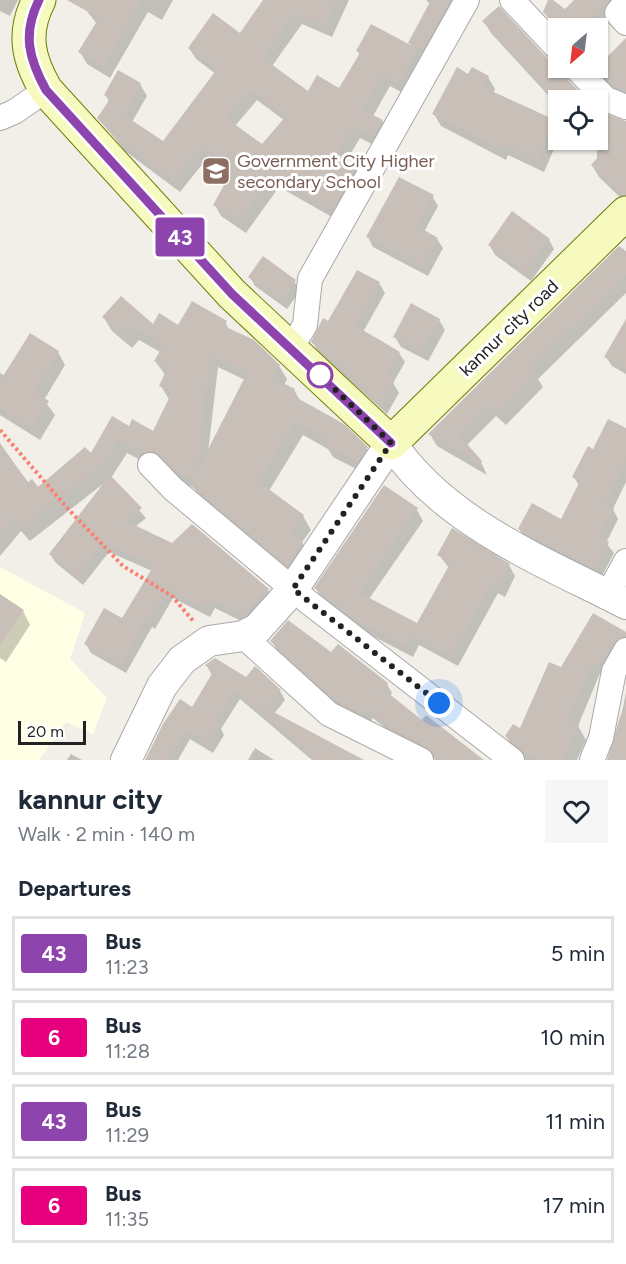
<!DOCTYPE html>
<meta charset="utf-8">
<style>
:root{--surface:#fff;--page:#f6f6f7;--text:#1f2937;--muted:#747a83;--line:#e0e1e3}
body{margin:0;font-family:Figtree,sans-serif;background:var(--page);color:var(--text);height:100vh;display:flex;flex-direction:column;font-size:22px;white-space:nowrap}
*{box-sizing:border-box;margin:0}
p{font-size:20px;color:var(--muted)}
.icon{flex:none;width:33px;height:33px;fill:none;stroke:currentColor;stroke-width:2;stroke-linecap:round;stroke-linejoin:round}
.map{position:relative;height:760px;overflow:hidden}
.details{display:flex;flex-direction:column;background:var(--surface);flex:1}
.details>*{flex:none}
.badge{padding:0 12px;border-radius:4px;font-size:21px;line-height:39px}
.needle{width:39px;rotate:208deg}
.fabs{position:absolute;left:548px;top:18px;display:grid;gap:12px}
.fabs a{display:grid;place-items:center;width:60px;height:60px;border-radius:0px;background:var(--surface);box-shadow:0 2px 4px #0004;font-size:30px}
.scale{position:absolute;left:18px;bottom:15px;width:68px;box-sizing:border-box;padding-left:6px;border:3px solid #222;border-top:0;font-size:16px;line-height:21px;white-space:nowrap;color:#222;-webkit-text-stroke:4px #fff;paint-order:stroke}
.you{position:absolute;width:30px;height:30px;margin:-15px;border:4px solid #fff;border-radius:50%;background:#1a73e8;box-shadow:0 0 0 9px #1a73e833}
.map>.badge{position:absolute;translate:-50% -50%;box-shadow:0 0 0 3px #fff}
h2{padding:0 18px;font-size:22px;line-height:54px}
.round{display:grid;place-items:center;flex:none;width:63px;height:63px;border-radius:0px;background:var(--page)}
.summary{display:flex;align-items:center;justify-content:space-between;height:102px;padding:0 18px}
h1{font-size:28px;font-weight:700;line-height:45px}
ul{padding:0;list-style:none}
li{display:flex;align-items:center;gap:18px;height:75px;margin:0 12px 9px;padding:0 6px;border:3px solid var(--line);border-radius:0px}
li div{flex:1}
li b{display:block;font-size:22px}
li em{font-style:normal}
li .badge{min-width:66px;font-weight:700;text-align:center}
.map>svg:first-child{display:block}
.education{fill:#ffffe5}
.shadow{fill:#0003;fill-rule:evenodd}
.building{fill:#c7bfb8;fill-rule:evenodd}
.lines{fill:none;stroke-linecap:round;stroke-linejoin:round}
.minor-casing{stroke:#a9a9a9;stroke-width:26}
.tertiary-casing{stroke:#a9a9a9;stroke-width:32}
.secondary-casing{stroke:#707d05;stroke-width:35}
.path{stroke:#fa8072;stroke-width:4;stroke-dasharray:3 3;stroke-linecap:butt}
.minor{stroke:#fff;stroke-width:24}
.tertiary{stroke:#fff;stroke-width:30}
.secondary{stroke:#f7fabf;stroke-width:33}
.line-casing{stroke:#fff;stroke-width:14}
.line{stroke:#8e44ad;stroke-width:9}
.walk{stroke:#222;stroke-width:6;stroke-dasharray:0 10.8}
.stop-dot{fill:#fff;stroke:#8e44ad;stroke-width:3}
.labels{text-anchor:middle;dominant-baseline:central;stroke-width:6;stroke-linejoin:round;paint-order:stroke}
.education-label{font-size:18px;fill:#785e54;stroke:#fff;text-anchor:start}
.street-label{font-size:18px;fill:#222;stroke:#fff}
</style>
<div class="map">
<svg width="626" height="760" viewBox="0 0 626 760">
<rect width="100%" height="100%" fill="#f2efe9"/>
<path class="education" d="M0,567l85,46 -15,46 37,39 -14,36 -27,-12 -27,38h-39z"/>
<path class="shadow" d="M0,0h18l-8,16 -10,-5z
M90,0h83l-11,20 -14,-8 -38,66 -23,-14 -7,-12 17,-28 -11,-14z
M265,0h84l-17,37 -30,-13 -30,42 36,27 32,-3 20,-34 -2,-5 55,-3 -3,-5 20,-39 -4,-4h38l-35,61 -9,-5 3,6 -18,32 -15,-8 -17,30 9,5 7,12 -9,15 -20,-10 -15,25 10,6 7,11 -23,41 -60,-34 -33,46 -25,-17 -6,-11 16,-30 -22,-19 -29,36 -55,-41 -26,-33 10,-16 -3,-7 34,-11 7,12 -15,26 31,21 53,-69 -20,-15 -7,-11 51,-13zM257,100l27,20 -21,26 -28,-20z
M550,0l15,11 11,-11h50v2l-29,30v-4h-39v3l-14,-19z
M484,21l63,39 11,4v4h7l4,7 -1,7 18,18h-28v6l-67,-73z
M626,40v60l-35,-32h6v-6l4,3z
M469,76l19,1 7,12 -2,4 61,28 4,7v12l-14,32 -36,-17 -2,5 -65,-34 -7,-12z
M597,111l29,11v81l-27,-26 -7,-12 11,-11 -14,-14h8z
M432,196l6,10 -14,26 13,7 6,9 -15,28 -55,-29 -5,-10z
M549,240l5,9 -23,32 -36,-26 -5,-9z
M626,253v40l-88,86 5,8 -37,38 -10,-9 -30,30 15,16 6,13 -50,-29 -7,-12z
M250,277l44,4 6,10 -13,18 -32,-23z
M379,283l6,10 -22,39 36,21 6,9 -12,21 6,10 -12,21 -69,-62 -5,-10 16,-18z
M104,318l49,8 72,-4 5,9 49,35 8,13 -3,6 10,5 7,12 65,46 8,13 -8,13 -33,-17 -5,-8 -25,-14 -34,56 34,25 8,14 -9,12 8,15 -14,22 -96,-81 -6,-10 -67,-35 -16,25 35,40 -11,9 38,17 19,-18 76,64 5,10 -24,25 -34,-17 -5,9 -37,-19 -18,31 -3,-2 -26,46 -35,-20 -5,-9 36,-24 30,-49 -43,-19 -26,33 -27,-22 -6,-9 53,-70 -73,57 -9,-10 -21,25v-113l28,41 10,5 91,-61 25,5 16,-32 -9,-15 5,-10 -11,-15 5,-9 -21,-12 -7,8 -20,-17zM218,367l27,13 -37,72z
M439,320l6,10 -17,31 -27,-14 -6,-10z
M626,351v23l-14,-8 -6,-9z
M58,352l7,13 -21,35 11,15 -15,25 -40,-25v-42l5,3z
M626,430v52l-13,27 5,10 -12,24 8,10 -13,25 -76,-40 -6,-9 42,-8 18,-35 -5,-9 20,-26z
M384,487l33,23 6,11 -54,78 49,26 31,-57 -10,-13 70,10 6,11 -10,21 -7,-4 -40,73 -39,-21 -6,12 -52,-27 -39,-30 -6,-12z
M0,596l23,15 7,14 -24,37 -6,-4z
M626,634v17l-18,27 -8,-5 -22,53 8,14 -9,20h-51l-12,-11 -8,-13 14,-6 41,-61z
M272,641l60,14 55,29 5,9 -2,3 45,61 -35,-17 -27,-22 -4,6 -25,-12 -67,-62z
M207,666l73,25 5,9 -11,14 87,46h-49l-72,-61 -19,30 3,6 -11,18 -23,-14 -12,21h-31l45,-51 20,-34z
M626,692v68l-10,-16z
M255,748l19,12h-26z
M71,754l11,6h-15z"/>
<path class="building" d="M67,0h75l-39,67 -25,-15 21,-34z
M263,0h73l-11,26 -30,-13 -32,45 45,33 9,-16 22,13 21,-35 -4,-2 15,-27 47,25 -20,35 -15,-9 -20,35 20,10 -10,17 -20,-10 -17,29 20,11 -23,43 -61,-34 -33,46 -26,-17 19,-34 -30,-26 -29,37 -57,-43 -19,-21 13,-19 -6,-4 14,-25 23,13 -17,32 39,26 54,-72 -29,-21 25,-35 27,20zM250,90l36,26 -24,28 -36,-26z
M431,0h20l-29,50 -14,-7z
M548,0h5l12,9 9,-9h35l-24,25 4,3h-31l-15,-16z
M499,6l49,53 10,4v5h4l4,10 22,22h-30v3l-76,-82z
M626,38v54l-12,-5 -18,-19z
M457,67l11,7 4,-7 17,9 -6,11 72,33 -18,41 -35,-17 -3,5 -67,-35z
M597,110l29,11v74h-4l-31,-30 6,-7z
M399,177l35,18 -17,31 21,12 -15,29 -57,-30z
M512,211l38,28 -25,33 -37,-27z
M619,246l7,5v24l-95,93 6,6 -39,40 -9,-9 -30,30 23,26 -2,3 -52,-30z
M263,256l33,24 -15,21 -33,-24z
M357,270l23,12 -24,44 44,26 -12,21 6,9 -13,24 -70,-64 12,-24 5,3z
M121,296l32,28 6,-11 19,12 14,-24 35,20 -3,5 30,14 26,25 -7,13 22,11 -3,6 52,29 24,23 -10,14 -34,-17 2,-5 -31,-17 -36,60 45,33 -12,17 11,10 -15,24 -98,-81 3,-6 -18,-9 -20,-18 -13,2 -23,-14 -14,23 -84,66 -8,-11 -13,16v-90l28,38 4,-3 6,8 47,-40 6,6 21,-37 17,10 3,-7 21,12 19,-39 -13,-6 8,-17 -13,-8 9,-15 -32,-19 -8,8 -21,-18zM210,354l37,19 -50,98z
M411,303l29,16 -18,33 -29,-15z
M626,319v50l-22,-12z
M30,333l29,18 -25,41 15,9 -17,27 -32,-20v-27z
M608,419l18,9v34l-21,42 9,4 -15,29 10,5 -13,27 -78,-40 14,-26 29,16 19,-38 -8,-4 16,-31 5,3z
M110,475l32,33 -16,13 46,22 20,-19 77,65 -26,27 -33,-16 -5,9 -37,-20 -19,31 -3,-1 -25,46 -37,-21 20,-36 18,10 31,-51 -2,-3 -48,-21 -26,34 -28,-23z
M384,485l34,23 -58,85 57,30 34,-61 -14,-7 15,-27 58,36 -11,22 -8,-3 -39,73 -40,-21 -6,12 -52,-28 -40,-31z
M0,594l24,16 -24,35z
M593,613l33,19v4l-12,6 -13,24 -8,-4 -25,59 11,4 -15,35h-26l-13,-6 -20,-18 8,-12 7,4 29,-66 12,5z
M288,620l43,32 7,-8 50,39 -5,6 39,31 4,-5 58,45h-49l-7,-12 -35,-18 -26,-21 -4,6 -26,-13 -67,-61z
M215,658l31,19 9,-11 26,24 -20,23 -27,-23 -19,32 5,2 -13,20 -22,-14 -17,30h-23l18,-36 17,-25 12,8 21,-35 -8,-7z
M626,702v58h-19l13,-43z
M268,709l96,51h-48l-52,-45z"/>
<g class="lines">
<g class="minor-casing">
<path id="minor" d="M512,0l46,49
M626,2l-9,11 9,10
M576,68l30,31 20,8
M0,118l14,-6 32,-22
M291,348l14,-23 5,-46 157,-279
M150,465l23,24 134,112 205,159
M608,594l18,-33
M243,636l86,78 92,46
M592,760l9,-22 13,-67 12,-21"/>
</g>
<g class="tertiary-casing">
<path id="tertiary" d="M126,760l36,-74 20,-26 27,-19 34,-5 14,-7 36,-40 98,-146c54,80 152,118 235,161"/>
</g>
<g class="secondary-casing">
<path id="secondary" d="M39,0c-17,33 -11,59 7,90l186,204 159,149 235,-230"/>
</g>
<path class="path" d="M0,430l69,80 54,56 49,30 22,26"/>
<use href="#minor" class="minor"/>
<use href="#tertiary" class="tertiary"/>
<use href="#secondary" class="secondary"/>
</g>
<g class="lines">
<g class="line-casing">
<path id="line" d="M39,0c-17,34 -10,59 7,90l186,204 159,149"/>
</g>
<use href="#line" class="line"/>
<path class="walk" d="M320,375l71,68 -98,146 146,114"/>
</g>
<defs>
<g id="school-square" transform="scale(1.5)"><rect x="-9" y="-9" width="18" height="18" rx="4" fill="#8d6e63" stroke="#fff"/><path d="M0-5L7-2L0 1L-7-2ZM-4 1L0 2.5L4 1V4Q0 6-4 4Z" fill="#fff"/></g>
</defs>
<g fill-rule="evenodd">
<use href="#school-square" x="216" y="171"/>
</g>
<circle class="stop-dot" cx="320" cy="375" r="12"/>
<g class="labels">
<g class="education-label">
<text x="237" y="161">Government City Higher<tspan x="237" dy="21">secondary School</tspan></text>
</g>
<g class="street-label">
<text transform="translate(509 328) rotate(-44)">kannur city road</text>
</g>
</g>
</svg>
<div class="fabs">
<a><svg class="needle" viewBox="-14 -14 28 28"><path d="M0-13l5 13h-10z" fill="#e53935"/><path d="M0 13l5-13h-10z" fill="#747a83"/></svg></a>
<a><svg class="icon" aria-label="locate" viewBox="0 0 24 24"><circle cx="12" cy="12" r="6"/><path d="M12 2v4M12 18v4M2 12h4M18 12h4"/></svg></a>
</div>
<div class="scale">20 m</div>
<div class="you" style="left:439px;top:703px"></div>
<b class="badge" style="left:180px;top:237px;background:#8e44ad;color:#fff">43</b>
</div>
<section class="details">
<div class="summary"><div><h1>kannur city</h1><p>Walk · 2 min · 140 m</p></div><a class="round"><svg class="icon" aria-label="heart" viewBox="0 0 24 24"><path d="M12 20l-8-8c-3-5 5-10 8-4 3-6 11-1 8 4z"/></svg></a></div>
<h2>Departures</h2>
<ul>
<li><span class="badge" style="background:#8e44ad;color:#fff">43</span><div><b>Bus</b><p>11:23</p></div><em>5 min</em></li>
<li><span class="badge" style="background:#e6007e;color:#fff">6</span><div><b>Bus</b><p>11:28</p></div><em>10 min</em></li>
<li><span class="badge" style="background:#8e44ad;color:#fff">43</span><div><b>Bus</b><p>11:29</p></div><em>11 min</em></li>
<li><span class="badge" style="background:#e6007e;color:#fff">6</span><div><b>Bus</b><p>11:35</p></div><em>17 min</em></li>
</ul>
</section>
